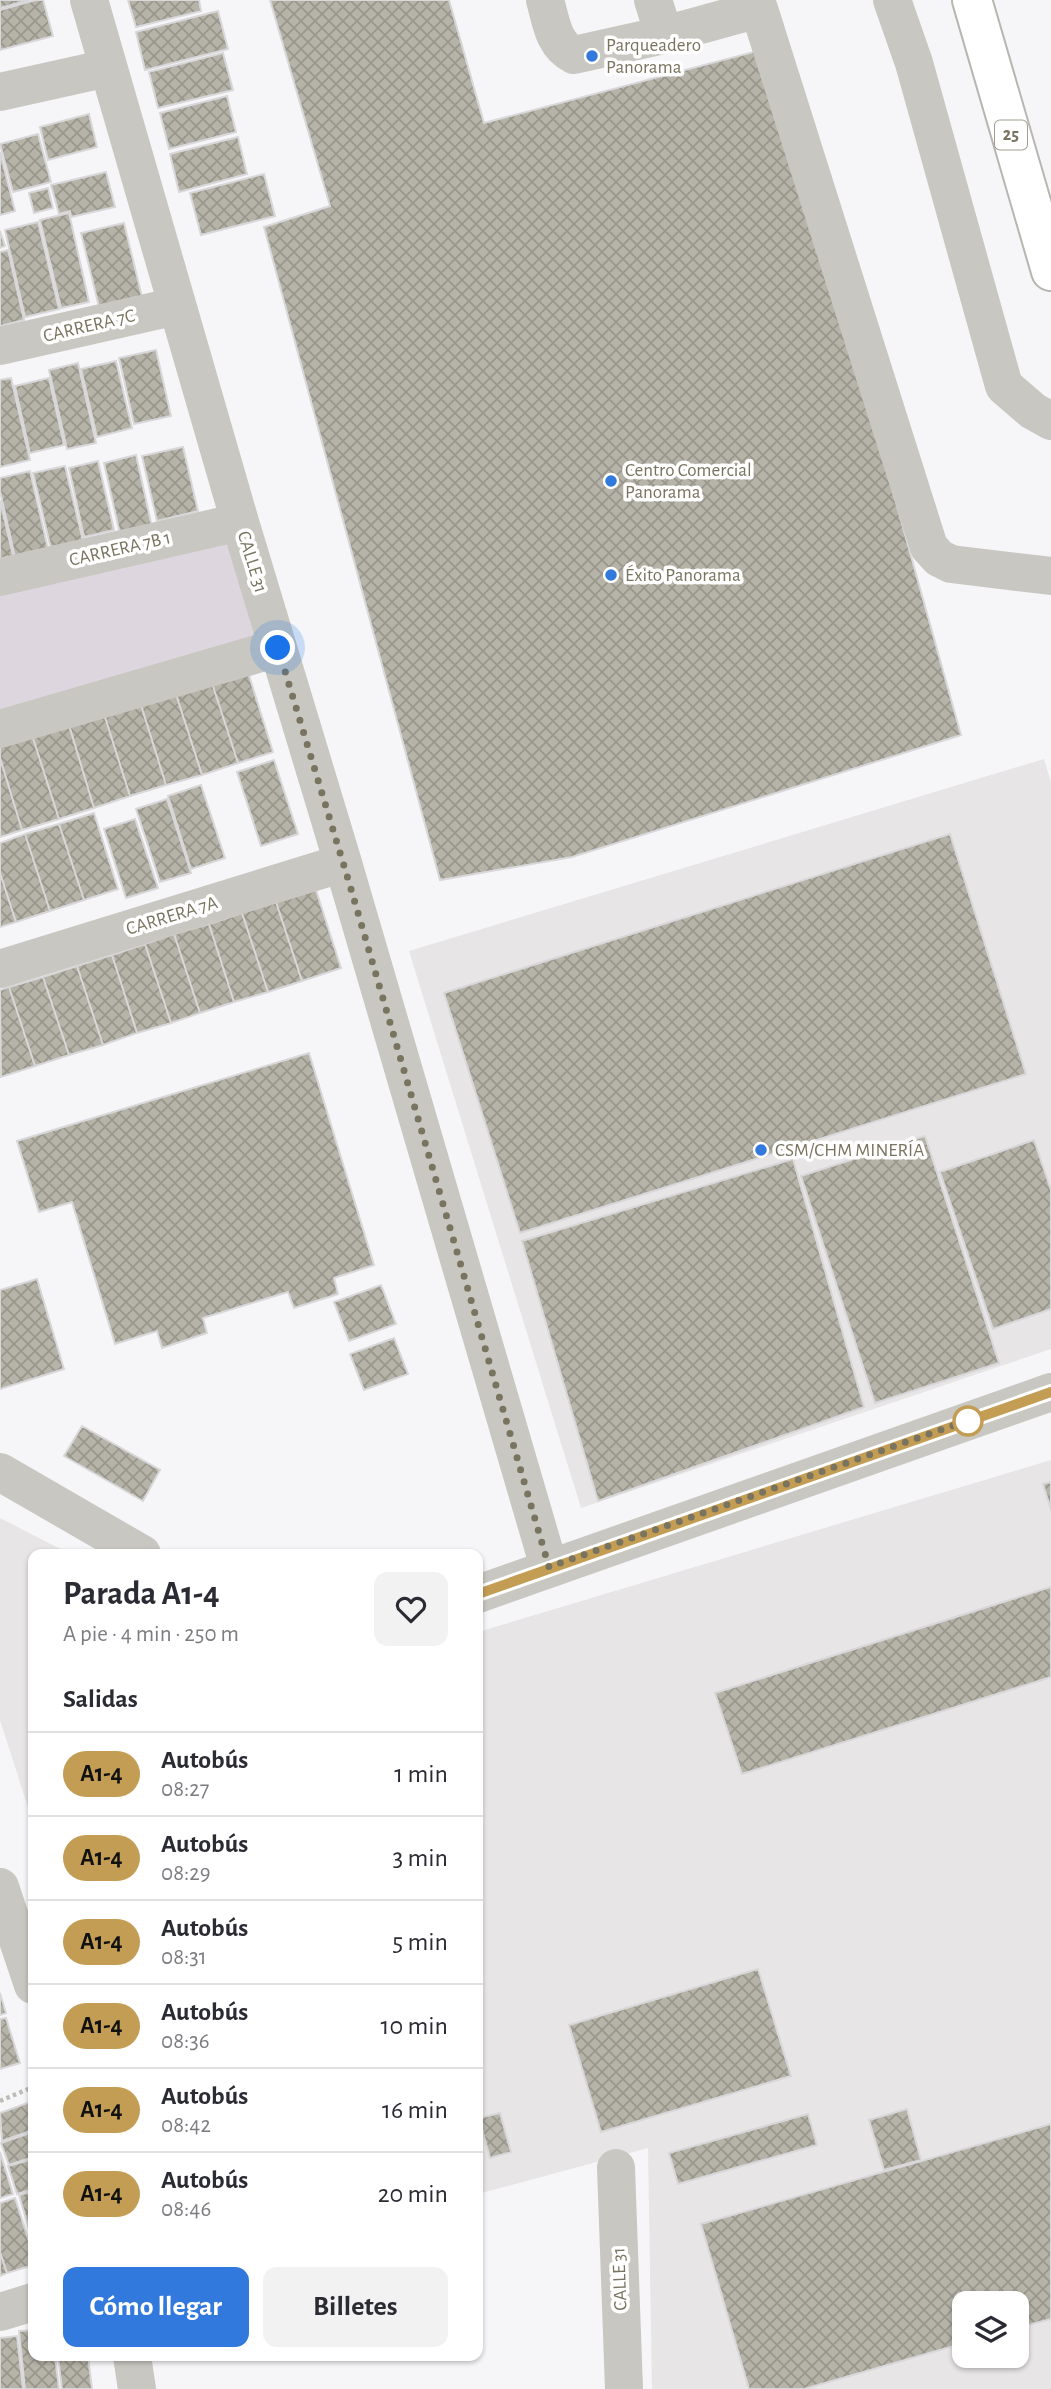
<!DOCTYPE html>
<html lang="es">
<meta charset="utf-8">
<style>
:root{--surface:#fff;--page:#f2f2f3;--text:#2b2b33;--muted:#7c7c81;--line:#e1e1e2;--accent:#3179dc}
body{margin:0;font-family:"Alegreya Sans",sans-serif;background:var(--page);color:var(--text);height:100vh;display:flex;flex-direction:column;font-size:26px;white-space:nowrap}
*{box-sizing:border-box;margin:0}
p{font-size:23px;color:var(--muted)}
.icon{flex:none;width:38px;height:38px;fill:none;stroke:currentColor;stroke-width:2;stroke-linecap:round;stroke-linejoin:round}
.map{position:relative;flex:1;overflow:hidden}
.sheet{position:absolute;left:28px;top:1549px;width:455px;height:812px;display:flex;flex-direction:column;background:var(--surface);border-radius:14px;box-shadow:0 2px 5px #0004}
.sheet>*{flex:none}
.badge{padding:0 14px;border-radius:23px;font-size:24px;line-height:46px}
.fabs{position:absolute;left:952px;top:2291px;display:grid;gap:14px}
.fabs a{display:grid;place-items:center;width:77px;height:77px;border-radius:14px;background:var(--surface);box-shadow:0 2px 5px #0004;font-size:35px}
.you{position:absolute;width:35px;height:35px;margin:-18px;border:5px solid #fff;border-radius:50%;background:#1a73e8;box-shadow:0 0 0 10px #1a73e833}
.map>.badge{position:absolute;translate:-50% -50%;box-shadow:0 0 0 4px #fff}
h2{padding:0 35px;font-size:26px;line-height:63px}
.round{display:grid;place-items:center;flex:none;width:74px;height:74px;border-radius:14px;background:var(--page)}
.summary{display:flex;align-items:center;justify-content:space-between;height:119px;padding:0 35px}
h1{font-size:33px;font-weight:700;line-height:52px}
.button{display:flex;gap:14px;margin-top:auto;padding:14px 35px}
.button a{flex:1;height:80px;border-radius:14px;background:var(--accent);color:#fff;font-size:28px;font-weight:700;line-height:80px;text-align:center}
.button a+a{background:var(--page);color:var(--text)}
ul{padding:0;list-style:none}
li{display:flex;align-items:center;gap:21px;height:84px;padding:0 35px;border-top:2px solid var(--line)}
li div{flex:1}
li b{display:block;font-size:26px}
li em{font-style:normal}
li .badge{min-width:77px;font-weight:700;text-align:center}
.map>svg:first-child{display:block}
.built{fill:#e7e5e5;fill-rule:evenodd}
.green{fill:#ded6de}
.building{fill:url(#building-cross-hatch);stroke:#d8d7d9;stroke-width:2}
.lines{fill:none;stroke-linecap:round;stroke-linejoin:round}
.highway-casing{stroke:#b8b6b0;stroke-width:42}
.path{stroke:#bdbcb7;stroke-width:4.5;stroke-dasharray:3.5 3.5;stroke-linecap:butt}
.minor{stroke:#c8c7c1;stroke-width:38}
.highway{stroke:#fff;stroke-width:38}
.line-casing{stroke:#fff;stroke-width:16}
.line{stroke:#c49d54;stroke-width:10}
.walk{stroke:#79745f;stroke-width:7;stroke-dasharray:0 12.6}
.poi-dot{fill:#3179dc;stroke:#fff;stroke-width:2.5}
.stop-dot{fill:#fff;stroke:#c49d54;stroke-width:3.5}
.labels{text-anchor:middle;dominant-baseline:central;stroke-width:7;stroke-linejoin:round;paint-order:stroke}
.shield{fill:#fff;stroke:#a19e8f;stroke-width:2}
.shield-label{font-size:18px;font-weight:bold;fill:#79745f}
.poi-label{font-size:19px;fill:#79745f;stroke:#fff;text-anchor:start}
.street-label{font-size:19px;fill:#79745f;stroke:#fff}
</style>
<div class="map">
<svg width="1051" height="2389" viewBox="0 0 1051 2389">
<defs>
<pattern id="building-cross-hatch" width="8" height="8" patternUnits="userSpaceOnUse" patternTransform="scale(1.75)"><rect width="8" height="8" fill="#b6b3a8"/><path d="M0 0l8 8M0 8l8-8" fill="none" stroke="#99968c"/></pattern>
</defs>
<rect width="100%" height="100%" fill="#f6f5f8"/>
<path class="built" d="M1044,759l7,23v567l-470,159 -172,-557z
M1051,1460v929h-399l-4,-241 -170,46v-562zM964,2303h53v53h-53z
M0,1518l70,36h-37v269l-33,-103z"/>
<path class="green" d="M226,541l37,100 -263,74v-124z"/>
<path class="building" d="M0,0h29l-29,8z
M36,0h7l10,36 -53,14v-40z
M128,0h71l2,11 -65,16z
M270,0h179l35,123 285,-75 192,687 -389,122 -132,23 -176,-653 66,-21z
M218,11l10,38 -83,21 -9,-38z
M223,53l10,37 -75,18 -9,-36z
M227,96l9,36 -67,17 -9,-36z
M89,114l8,33 -49,13 -8,-33z
M38,134l13,48 -38,10 -13,-48z
M238,137l9,37 -68,18 -9,-38z
M0,152l15,59 -15,4z
M106,172l9,35 -44,10 -1,-6 -11,3 -8,-29z
M264,174l11,42 -74,19 -11,-42z
M48,188l5,20 -19,5 -5,-20z
M69,213l20,89 -28,6 -21,-88z
M38,222l21,87 -34,8 -20,-87z
M124,223l18,74 -43,10 -18,-74z
M0,231l5,15 -5,2z
M8,250l16,70 -24,6v-74z
M156,350l15,66 -37,8 -15,-66z
M116,361l16,67 -35,9 -16,-68z
M78,363l18,80 -29,6 -18,-79z
M11,378l19,82 -30,7v-87z
M49,378l15,67 -34,8 -15,-67z
M183,447l15,64 -41,10 -15,-65z
M136,455l16,72 -32,7 -16,-71z
M98,461l16,69 -30,7 -15,-69z
M65,466l18,75 -32,8 -18,-76z
M30,471l18,78 -33,8 -15,-66v-13z
M0,500l14,60 -14,3z
M247,669l26,83 -35,11 -27,-83z
M211,680l27,83 -36,12 -27,-84z
M175,691l27,84 -36,10 -26,-83z
M140,702l26,83 -36,11 -26,-82z
M104,714l26,82 -36,12 -25,-83z
M69,725l25,83 -35,11 -27,-84z
M32,735l27,84 -37,11 -22,-72v-13z
M0,758l22,72 -22,7z
M274,760l24,74 -37,12 -24,-74z
M201,785l24,73 -34,11 -23,-73z
M167,799l24,74 -31,9 -24,-73z
M94,813l24,76 -34,11 -25,-76z
M135,819l23,69 -32,10 -22,-69z
M59,824l25,76 -34,11 -25,-77z
M25,834l25,77 -34,11 -16,-49v-30z
M950,834l76,240 -506,159 -76,-240z
M0,873l16,49 -16,5z
M316,890l25,78 -39,13 -26,-79z
M276,902l26,79 -34,11 -26,-79z
M242,913l26,79 -34,10 -25,-78z
M209,924l25,78 -34,11 -26,-79z
M174,934l26,79 -29,10 -26,-79z
M145,944l26,79 -34,10 -25,-78z
M112,955l25,78 -34,12 -26,-79z
M77,966l26,79 -34,10 -26,-78z
M43,977l26,78 -34,11 -26,-79z
M9,987l26,79 -34,11 -1,-87z
M309,1053l65,212 -40,13 4,16 -44,14 -6,-16 -85,26 4,15 -45,15 -5,-17 -42,13 -43,-142 -33,10 -22,-71z
M925,1136l74,227 -124,40 -74,-227z
M1034,1140l17,50v119l-58,20 -53,-157z
M793,1159l71,248 -266,94 -76,-260z
M37,1279l27,90 -64,20v-99z
M381,1285l15,39 -47,17 -15,-39z
M394,1338l14,36 -44,16 -14,-36z
M82,1426l78,44 -17,31 -79,-45z
M1051,1482v28l-8,-26z
M1051,1587v90l-309,97 -27,-81z
M758,1969l33,107 -190,56 -32,-107z
M0,1993l6,20 -6,2z
M6,2018l14,45 -20,6v-50z
M33,2101v29l-31,11 -2,-28z
M907,2109l14,51 -37,10 -15,-50z
M500,2113l11,39 -21,6 -11,-40z
M808,2114l9,31 -139,39 -9,-31z
M1051,2124v195l-34,9v-25h-53v40l-160,46h-55l-48,-165z
M33,2132v25l-24,8 -8,-22z
M0,2152l13,42 -13,4z
M33,2159v30l-16,5 -9,-28z
M33,2191v37l-4,1 -10,-34z
M15,2198l18,56v11l-26,8 -7,-21v-49z
M0,2252l7,21 -7,3z
M33,2330v26h22l4,33h-34l-6,-58z
M17,2336l6,53h-23v-51z
M58,2356h30l4,33h-30z"/>
<g class="lines">
<g class="highway-casing">
<path id="highway" d="M972,0l79,271"/>
</g>
<path class="path" d="M0,2101l33,-14"/>
<path class="minor" d="M89,0l151,522 103,341 206,704
M545,0c6,21 8,45 29,55l90,-20 95,-26 170,538 10,11 12,6 100,12
M653,0l11,35
M892,0l22,63 90,323 29,25 18,10
M0,92l108,-24
M0,346l177,-40
M0,577l240,-55
M0,729l278,-81
M0,969l343,-106
M0,1472l142,82
M478,1594l573,-202
M0,1887l33,98
M616,2168l8,221
M0,2312l33,-10
M132,2356l5,33"/>
<use href="#highway" class="highway"/>
</g>
<g class="lines">
<g class="line-casing">
<path id="line" d="M478,1594l573,-202"/>
</g>
<use href="#line" class="line"/>
<path class="walk" d="M278,648l73,241 198,678 423,-148 -4,2"/>
</g>
<g class="poi-dot">
<circle cx="592" cy="56" r="7"/>
<circle cx="611" cy="481" r="7"/>
<circle cx="611" cy="575" r="7"/>
<circle cx="761" cy="1150" r="7"/>
</g>
<circle class="stop-dot" cx="968" cy="1421" r="14"/>
<g class="labels">
<rect class="shield" x="995" y="120.5" width="32" height="29" rx="5"/>
<g class="shield-label">
<text x="1011" y="135">25</text>
</g>
<g class="poi-label">
<text x="606" y="45">Parqueadero<tspan x="606" dy="22">Panorama</tspan></text>
<text x="625" y="470">Centro Comercial<tspan x="625" dy="22">Panorama</tspan></text>
<text x="625" y="575">Éxito Panorama</text>
<text x="775" y="1150">CSM/CHM MINERÍA</text>
</g>
<g class="street-label">
<text transform="translate(89 326) rotate(-13)">CARRERA 7C</text>
<text transform="translate(120 549) rotate(-13)">CARRERA 7B 1</text>
<text transform="translate(252 562) rotate(73)">CALLE 31</text>
<text transform="translate(172 916) rotate(-17)">CARRERA 7A</text>
<text transform="translate(620 2279) rotate(-92)">CALLE 31</text>
</g>
</g>
</svg>
<div class="fabs">
<a><svg class="icon" aria-label="layers" viewBox="0 0 24 24"><path d="M12 4l9 5-9 5-9-5zM3 14l9 5 9-5"/></svg></a>
</div>
<div class="you" style="left:278px;top:648px"></div>
<section class="sheet">
<div class="summary"><div><h1>Parada A1-4</h1><p>A pie · 4 min · 250 m</p></div><a class="round"><svg class="icon" aria-label="heart" viewBox="0 0 24 24"><path d="M12 20l-8-8c-3-5 5-10 8-4 3-6 11-1 8 4z"/></svg></a></div>
<h2>Salidas</h2>
<ul>
<li><span class="badge" style="background:#c49d54;color:#111">A1-4</span><div><b>Autobús</b><p>08:27</p></div><em>1 min</em></li>
<li><span class="badge" style="background:#c49d54;color:#111">A1-4</span><div><b>Autobús</b><p>08:29</p></div><em>3 min</em></li>
<li><span class="badge" style="background:#c49d54;color:#111">A1-4</span><div><b>Autobús</b><p>08:31</p></div><em>5 min</em></li>
<li><span class="badge" style="background:#c49d54;color:#111">A1-4</span><div><b>Autobús</b><p>08:36</p></div><em>10 min</em></li>
<li><span class="badge" style="background:#c49d54;color:#111">A1-4</span><div><b>Autobús</b><p>08:42</p></div><em>16 min</em></li>
<li><span class="badge" style="background:#c49d54;color:#111">A1-4</span><div><b>Autobús</b><p>08:46</p></div><em>20 min</em></li>
</ul>
<div class="button"><a>Cómo llegar</a><a>Billetes</a></div>
</section>
</div>
